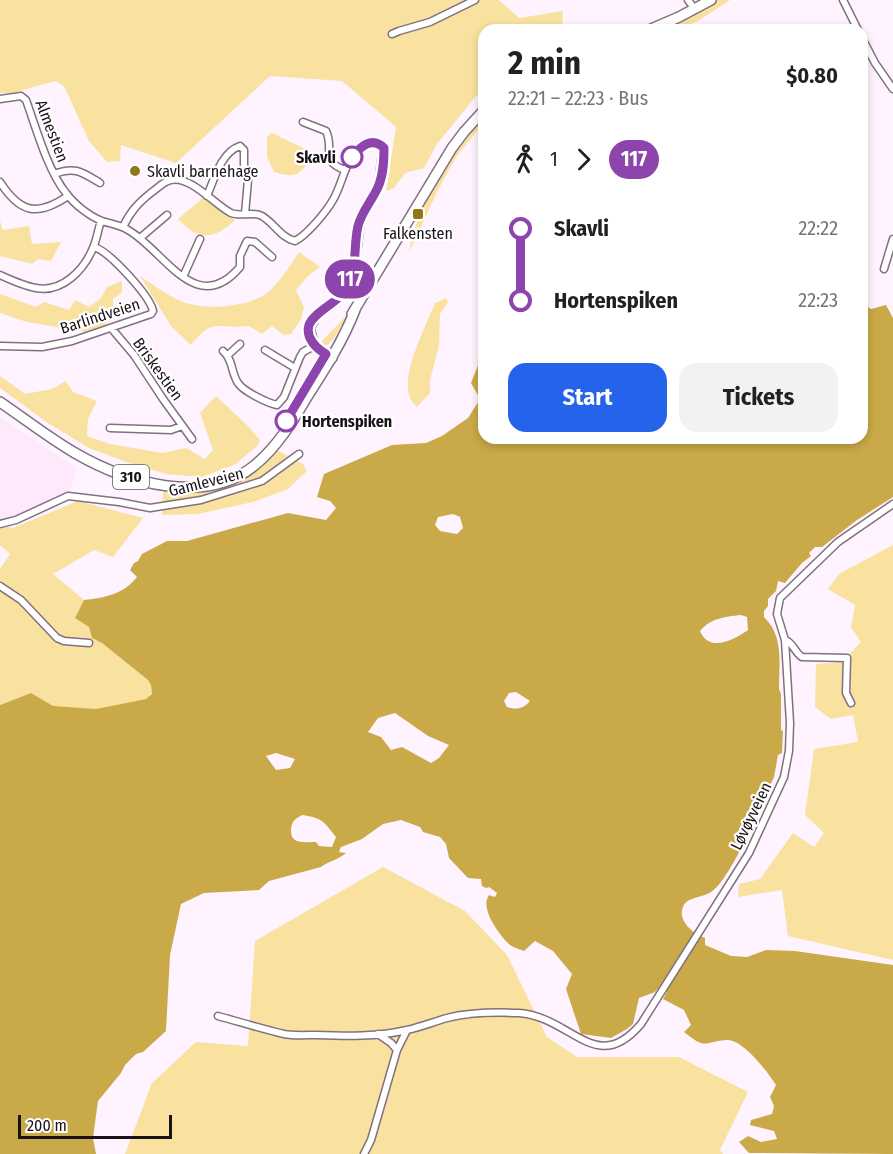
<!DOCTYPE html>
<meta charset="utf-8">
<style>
:root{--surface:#fff;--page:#f2f2f2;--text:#202124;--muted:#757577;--accent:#2563eb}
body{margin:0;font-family:"Fira Sans Condensed",sans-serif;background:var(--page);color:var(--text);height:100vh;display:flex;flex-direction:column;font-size:22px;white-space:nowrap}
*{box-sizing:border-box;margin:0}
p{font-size:20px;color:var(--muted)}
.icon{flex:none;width:33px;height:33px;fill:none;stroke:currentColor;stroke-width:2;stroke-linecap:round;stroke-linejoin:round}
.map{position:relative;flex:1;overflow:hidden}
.panel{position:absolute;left:478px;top:24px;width:390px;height:420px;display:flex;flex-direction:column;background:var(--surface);border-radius:18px;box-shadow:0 3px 9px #0003}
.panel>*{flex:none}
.badge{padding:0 12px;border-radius:20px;font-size:21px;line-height:39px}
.scale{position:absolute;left:18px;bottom:15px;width:154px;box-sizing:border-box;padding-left:6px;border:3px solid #191319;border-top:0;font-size:16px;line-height:21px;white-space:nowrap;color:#191319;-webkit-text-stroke:4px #fff;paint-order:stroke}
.map>.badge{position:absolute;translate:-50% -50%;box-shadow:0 0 0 3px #fff}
.legs{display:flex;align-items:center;gap:9px;height:66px;padding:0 30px;font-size:20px}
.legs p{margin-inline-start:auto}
.head{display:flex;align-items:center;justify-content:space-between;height:102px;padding:0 30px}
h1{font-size:33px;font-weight:700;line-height:45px}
.button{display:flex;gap:12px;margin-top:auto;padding:12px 30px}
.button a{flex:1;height:69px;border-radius:18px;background:var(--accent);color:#fff;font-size:24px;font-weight:700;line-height:69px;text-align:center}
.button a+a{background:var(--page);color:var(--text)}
ul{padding:0 30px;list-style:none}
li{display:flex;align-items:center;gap:21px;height:72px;font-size:22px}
li i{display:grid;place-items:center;width:9px;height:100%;margin:0 8px;background:currentColor}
li i::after{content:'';width:15px;height:15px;margin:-8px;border:4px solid;border-radius:50%;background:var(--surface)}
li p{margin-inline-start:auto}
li:first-child i{background:linear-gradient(#0000 50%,currentColor 0)}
li:last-child i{background:linear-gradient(currentColor 50%,#0000 0)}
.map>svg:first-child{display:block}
.built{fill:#fde8fc}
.green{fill:#f9e29f}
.water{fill:#caaa48;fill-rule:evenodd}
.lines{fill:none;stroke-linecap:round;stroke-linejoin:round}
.street-casing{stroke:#817081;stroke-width:9}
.secondary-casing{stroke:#817081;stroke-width:12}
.primary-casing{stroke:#817081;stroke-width:12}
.street{stroke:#fff;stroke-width:6}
.secondary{stroke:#fff;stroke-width:9}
.primary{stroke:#fff;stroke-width:9}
.line-1-casing{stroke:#fff;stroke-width:14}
.line-1{stroke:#8e44ad;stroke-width:9}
.stop-1-dot{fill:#fff;stroke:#8e44ad;stroke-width:3}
.poi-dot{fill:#91761b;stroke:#fff;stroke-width:2}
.labels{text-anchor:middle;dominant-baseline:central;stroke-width:4.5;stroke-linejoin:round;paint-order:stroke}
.shield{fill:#fff;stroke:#5e5a5e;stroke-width:1.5}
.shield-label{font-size:15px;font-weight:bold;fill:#191319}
.street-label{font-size:16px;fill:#191319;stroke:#fff}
.stop-label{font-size:16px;font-weight:bold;fill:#191319;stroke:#fff;text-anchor:end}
.poi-label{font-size:16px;fill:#191319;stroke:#fff;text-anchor:start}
</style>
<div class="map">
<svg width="893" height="1154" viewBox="0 0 893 1154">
<rect width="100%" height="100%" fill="#fef3fe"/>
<path class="built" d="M0,417l77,51 -7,23 -6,6 -56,27 -8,-1z"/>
<path class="green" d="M0,0h499l20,18 44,-7 -1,19h-78v62l-8,4 -39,48 -13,24 -19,5 -11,15 -8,3 10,-64 -54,-46 -72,-5 -94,87 -55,-18 -1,16 -13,1 -18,-21 -25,-55 -9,-5 -43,12h-12z
M717,0h13l-32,21 -23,9h-19z
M484,113c0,15 -18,30 -27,43 -19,30 -32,64 -48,96 10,-52 40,-99 75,-139z
M272,133l31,15 7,9c-8,19 -17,21 -36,15l-7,-15v-20z
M204,197l31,23c-22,21 -37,20 -57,-1z
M0,221l3,9 26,-4 3,18 29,-2 -10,19 -13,-2 -6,5 -32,-8z
M299,252l21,15 -12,9 -12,14 8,17 -3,12 -10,15 -7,1 -12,-9 -10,8 -13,-8c-32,4 -35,-10 -58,19l-20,-19 -31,-50c12,8 24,17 36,23 23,12 64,9 87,-3 13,-8 28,-31 36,-44z
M380,258l2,2 -48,78 -6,7h-6v-4l23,-24z
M122,281v11l-9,7 1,14 -9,12 -18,7 -60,-10 -27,-9v-19l36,13 8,-5 25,8 6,-10 14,7 12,-9 6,-11z
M446,298l2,4 -8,12 -1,32 -9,34v13l-13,14c-3,-3 -7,-7 -8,-12 -7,-24 17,-69 26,-92z
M0,376l25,18 27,-5 14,-8 7,11 24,9 -9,18 -1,17 23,8 53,9 23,-5 19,11 8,-9 -13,-37 16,-17 32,30 12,14 -3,6 -21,18 -34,13 -36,-3 -40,-12 -37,-14 -41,-25 -48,-35z
M277,450l26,14 4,7 -19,18 -35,13 -55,12 -36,1 1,-22 3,-3c21,0 51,2 70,-7 16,-8 28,-21 41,-33z
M78,501l65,17 -30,39 -19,-7 -41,24 31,26 -9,18 14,9 3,11 10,5 46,37 3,5 1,9 -6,5 -50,10 -43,-2 -22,-14 -31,12v-136l10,-15 -10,-9v-19l13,2z
M893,545v415l-105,-24 -6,-46 -44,7 1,-13 21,-5 33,-46 21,14 10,-14 -19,-18 9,-66 44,-7 -5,-27 -22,4 -16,-12 1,-43 26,-2 19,-20 -10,-15 4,-22 -27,-16 11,-15z
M383,867l82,44 42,44 40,82 30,20h102l69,35 -28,58 3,4h-598l27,-71 44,-41 52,4 7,-105z"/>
<path class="water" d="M863,304l8,5 15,-4 7,13v179l-36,23 -35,27h-7l-6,6 2,3 -9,7 -17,20 -7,-2 -2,10 -8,8v7l-4,5v6c20,19 15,46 15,72l2,5v36l2,1 -1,22 -4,2 -4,22 -13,28h-2l-7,16h-3l2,3 -3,5 1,4c-8,15 -24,50 -38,59 -9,6 -25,5 -28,15 -6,14 11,27 22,31v7l26,11 16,1 19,-7 29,1 98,14v189l-144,-1 -10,-11 9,-6 13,6 16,-3 -3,-8 -24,-6 1,-5 21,-6 2,-8 -4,-9 6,-12c-8,-13 -33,-45 -48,-45 -24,1 -21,11 -44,-8l7,-7 -7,-15 -21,-11 4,-7 -6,-7 -6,7 -16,6 -6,26 -6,5 -16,9 -30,-4 -15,-45 6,-15 -19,-23 -18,-10 -11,10c-4,-2 -10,-3 -14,-6 -10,-9 -31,-37 -21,-50l6,2 2,-4 -8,-6 -3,1 -4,-2 -1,-7 -13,-1 -19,-20 -3,-14 -6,-7 -17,-5 -3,-5 -19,-7 -18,4 -21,15 -21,8 -2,5 7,1c-8,7 -17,8 -25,14l-52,14 -10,9 -55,3 -23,11 -11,51 -4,76 -23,21 -7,2 -11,11 -4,8 -23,28 -5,37 3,16h-96v-449l31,-12 22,13 43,3 50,-10 6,-5 -1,-9 -3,-5 -46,-37 -10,-5 -3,-11 -14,-9 9,-18c20,-2 40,-6 53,-23l-7,-7 4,-7 4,-2 4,-7 25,-13h20l101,-28 38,7 10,-12 -6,-7 -13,-4 7,-23 68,-29 34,-2 16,-7 26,-18 12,-19 -9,-16 13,-33v88h378zM453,514l7,3 3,11 -6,6 -17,-3 -5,-6 3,-8zM741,615l6,2 1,13c-14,10 -39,23 -48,1 11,-13 24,-14 41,-16zM516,692l14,9c-7,8 -13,9 -23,6l-3,-6 5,-8zM395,713l33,23 21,9 -10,13 -8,5 -29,-16 -11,3 -10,-13 -13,-5 10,-14zM276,753l19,6 -5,9 -14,2 -10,-14zM302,815c21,3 22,7 34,22l-4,10 -13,-1 -3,-4c-12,0 -26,3 -25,-13 1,-8 4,-10 11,-14z"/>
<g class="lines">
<g class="street-casing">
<path id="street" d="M688,0l3,4
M843,0l15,30
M392,34l7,-3 31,-9 45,-22
M862,38l13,25 18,26
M0,99l21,-3 5,4c10,28 22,71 40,93 8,11 23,23 36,28 9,3 18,4 26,9 36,20 68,89 112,37v-11l7,-15 8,1 17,15
M303,122l23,9c9,19 -7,30 19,39
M54,174c21,-8 28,-2 46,9
M0,182c20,31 37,35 68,14
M207,196c7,-16 14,-44 33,-50l4,4v15l4,15 -3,34
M123,227c7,-15 15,-24 29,-35 6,-4 12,-11 19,-12 19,-5 44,25 60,33 9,4 22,-2 31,3 12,7 19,22 33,25 12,-6 31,-29 38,-41 12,-20 13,-55 42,-58l9,6
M140,238l27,-23
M884,269l9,-30
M0,275c11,5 24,11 36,13 26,5 48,-18 57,-40 4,-9 5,-19 8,-27
M183,277l17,-38
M112,329l22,26 29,44 29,40
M0,346l42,1 30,-6 79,-27 2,-3c-3,-15 -44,-60 -59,-64
M265,350l30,18
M223,351c10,8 8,22 15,32 5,8 29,20 39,22l7,-8 16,-40 3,-5 11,-6
M228,355l12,-11
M110,428l61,2 11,-4
M0,524l16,-4 52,-24 51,6 31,6 51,-8 61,-19 37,-27
M0,586l21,14 36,38 7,3 25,2
M785,640c8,2 10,13 17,17l45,1 -1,35 5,10
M218,1016c22,6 44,13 66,18 10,2 22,1 32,1 30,1 61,2 91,-5 14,-3 26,-8 40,-12 23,-6 48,-6 72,-5 53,4 77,64 122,11l108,-171 35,-76 5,-26 1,-28 -5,-83 -8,-26 3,-16 58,-56 55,-38
M378,1034l13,9 6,7
M364,1154l7,-14 26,-90 10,-20"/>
</g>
<g class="secondary-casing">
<path id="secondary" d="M332,358l-18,-12 -5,-18 7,-12 21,-16 13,-18 4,-15 5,-44 21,-40 4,-35"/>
</g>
<g class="primary-casing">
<path id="primary" d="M649,30l30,-13 32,-17
M352,314l100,-166 12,-16 20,-22
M0,402c25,17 49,36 75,51 50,29 130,54 180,12 22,-18 38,-44 52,-68 18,-28 36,-56 48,-87"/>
</g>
<use href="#street" class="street"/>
<use href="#secondary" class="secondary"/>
<use href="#primary" class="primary"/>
</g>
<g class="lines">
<g class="line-1-casing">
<path id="line-1" d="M286,421l40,-67c-9,-5 -21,-16 -17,-29 5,-13 28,-22 37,-35 12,-20 7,-43 12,-64 3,-12 11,-22 17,-33 8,-13 9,-29 9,-45 -12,-12 -23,-2 -32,9"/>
</g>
<use href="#line-1" class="line-1"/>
</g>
<g class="stop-1-dot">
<circle cx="352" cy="157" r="10"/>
<circle cx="286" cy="421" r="10"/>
</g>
<g class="poi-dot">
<circle cx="135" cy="171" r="6"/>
<rect x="412" y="208" width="12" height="12" rx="3"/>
</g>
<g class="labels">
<rect class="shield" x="113" y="465" width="36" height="24" rx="4.5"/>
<g class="shield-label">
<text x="131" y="477">310</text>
</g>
<g class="street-label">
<text transform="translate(52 131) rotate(69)">Almestien</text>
<text transform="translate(100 316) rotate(-18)">Barlindveien</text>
<text transform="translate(158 369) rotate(54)">Briskestien</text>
<text transform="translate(206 482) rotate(-14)">Gamleveien</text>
<text transform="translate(751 816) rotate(-64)">Løvøyveien</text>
</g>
<g class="stop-label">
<text x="336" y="157">Skavli</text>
<text x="302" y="421" text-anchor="start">Hortenspiken</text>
</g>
<g class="poi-label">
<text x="147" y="171">Skavli barnehage</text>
<text x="418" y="233" text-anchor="middle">Falkensten</text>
</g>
</g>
</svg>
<div class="scale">200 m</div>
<b class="badge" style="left:350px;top:279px;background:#8e44ad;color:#fff">117</b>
<section class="panel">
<div class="head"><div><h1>2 min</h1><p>22:21 – 22:23 · Bus</p></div><b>$0.80</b></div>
<div class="legs"><svg class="icon" aria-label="walk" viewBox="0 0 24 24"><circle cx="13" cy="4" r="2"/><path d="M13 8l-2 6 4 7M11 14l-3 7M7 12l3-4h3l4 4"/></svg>1<svg class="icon" aria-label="forward" viewBox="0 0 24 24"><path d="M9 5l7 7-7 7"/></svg><b class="badge" style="background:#8e44ad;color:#fff">117</b></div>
<ul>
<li><i style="color:#8e44ad"></i><b>Skavli</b><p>22:22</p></li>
<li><i style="color:#8e44ad"></i><b>Hortenspiken</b><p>22:23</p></li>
</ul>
<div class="button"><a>Start</a><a>Tickets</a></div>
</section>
</div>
